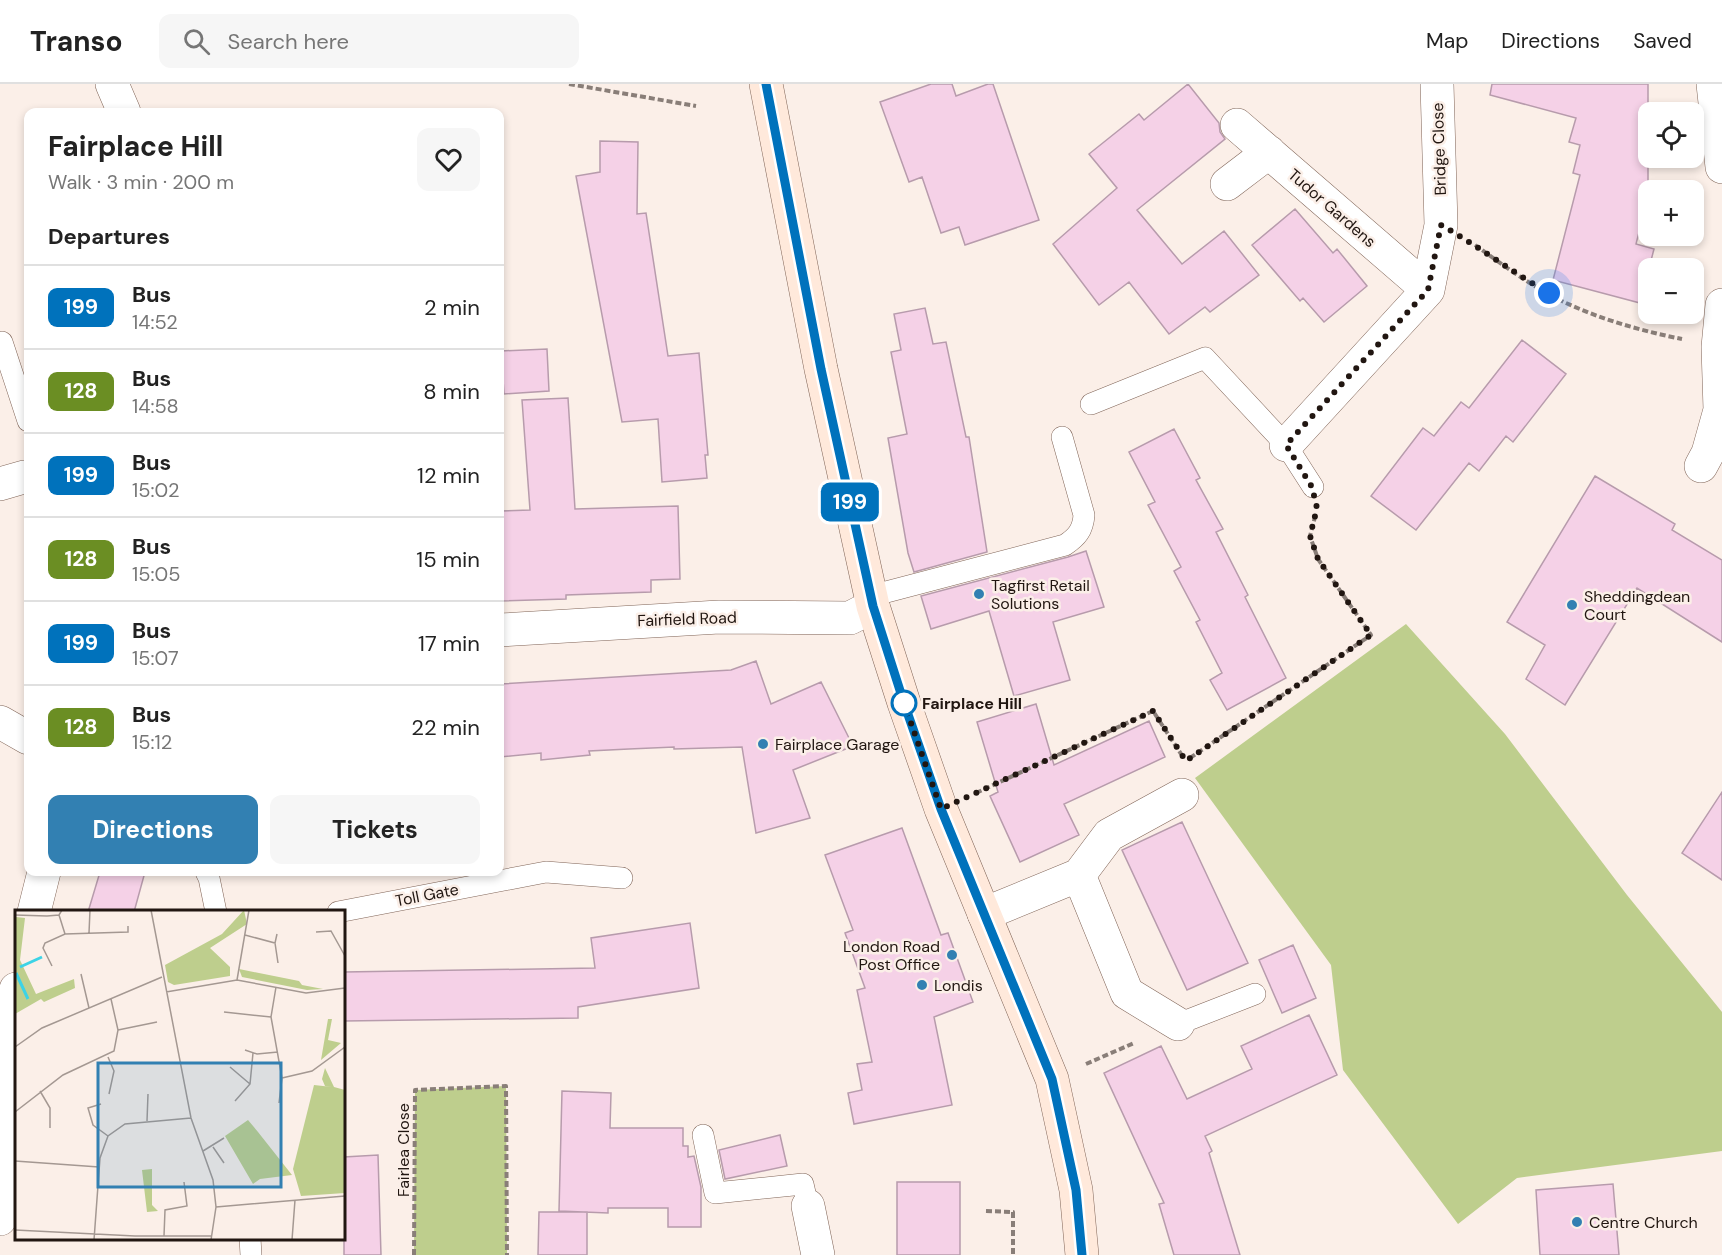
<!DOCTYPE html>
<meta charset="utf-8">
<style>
:root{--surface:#fff;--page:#f6f6f6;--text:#222;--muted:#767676;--line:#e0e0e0;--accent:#3280b2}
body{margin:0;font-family:"DM Sans",sans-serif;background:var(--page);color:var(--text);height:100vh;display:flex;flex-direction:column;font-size:22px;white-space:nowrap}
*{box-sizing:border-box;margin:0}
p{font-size:20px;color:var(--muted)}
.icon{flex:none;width:33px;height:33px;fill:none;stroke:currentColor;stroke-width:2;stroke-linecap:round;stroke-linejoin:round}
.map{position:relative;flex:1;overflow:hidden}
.sheet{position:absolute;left:24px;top:24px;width:480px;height:768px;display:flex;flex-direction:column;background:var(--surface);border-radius:12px;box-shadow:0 3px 9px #0003}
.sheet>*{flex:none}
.badge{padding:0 12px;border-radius:9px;font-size:21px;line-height:39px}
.fabs{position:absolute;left:1638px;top:18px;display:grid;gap:12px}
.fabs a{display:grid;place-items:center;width:66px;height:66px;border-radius:12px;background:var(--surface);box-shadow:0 3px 9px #0003;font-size:30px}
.you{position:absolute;width:30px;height:30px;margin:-15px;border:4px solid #fff;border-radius:50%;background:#1a73e8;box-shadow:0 0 0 9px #1a73e833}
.map>.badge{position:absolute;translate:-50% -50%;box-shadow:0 0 0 3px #fff}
h2{padding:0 24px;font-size:22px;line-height:54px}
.round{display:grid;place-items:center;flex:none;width:63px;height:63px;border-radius:12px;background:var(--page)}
.overview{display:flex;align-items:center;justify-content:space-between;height:102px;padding:0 24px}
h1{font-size:28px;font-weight:700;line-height:45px}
.button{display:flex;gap:12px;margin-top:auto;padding:12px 24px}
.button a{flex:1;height:69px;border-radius:12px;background:var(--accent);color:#fff;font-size:24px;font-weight:700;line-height:69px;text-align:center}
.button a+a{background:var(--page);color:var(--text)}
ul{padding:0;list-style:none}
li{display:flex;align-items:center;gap:18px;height:84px;padding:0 24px;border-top:2px solid var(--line)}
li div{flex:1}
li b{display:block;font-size:22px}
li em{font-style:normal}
li .badge{min-width:66px;font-weight:700;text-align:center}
header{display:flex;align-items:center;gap:36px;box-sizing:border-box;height:84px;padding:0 30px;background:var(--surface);border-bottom:2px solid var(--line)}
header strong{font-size:28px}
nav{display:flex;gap:33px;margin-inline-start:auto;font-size:21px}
.search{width:420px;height:54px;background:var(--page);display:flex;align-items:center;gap:15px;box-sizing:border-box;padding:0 21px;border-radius:12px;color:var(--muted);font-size:22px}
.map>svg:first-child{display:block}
.green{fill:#bece8d}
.building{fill:#f5d1e7;stroke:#b79bac;stroke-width:1.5}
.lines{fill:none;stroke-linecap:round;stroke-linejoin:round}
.service-casing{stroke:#806558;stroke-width:22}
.minor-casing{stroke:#806558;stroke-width:34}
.secondary-casing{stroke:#806558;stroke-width:34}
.path{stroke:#897e78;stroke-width:4;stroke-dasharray:6 3;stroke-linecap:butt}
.service{stroke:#fff;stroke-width:21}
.minor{stroke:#fff;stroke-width:33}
.secondary{stroke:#ffe9db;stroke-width:33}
.line-casing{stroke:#fff;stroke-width:14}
.line{stroke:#0072bc;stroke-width:9}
.walk{stroke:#211611;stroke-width:6;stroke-dasharray:0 10.8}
.poi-dot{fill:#3280b2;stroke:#fbefe8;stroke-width:2}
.stop-dot{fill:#fff;stroke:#0072bc;stroke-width:3}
.labels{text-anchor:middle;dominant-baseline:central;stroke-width:5;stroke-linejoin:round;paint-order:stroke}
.street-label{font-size:16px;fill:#211611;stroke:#fbefe8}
.poi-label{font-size:16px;fill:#211611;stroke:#fbefe8;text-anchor:start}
.stop-label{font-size:16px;font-weight:bold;fill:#211611;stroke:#fbefe8;text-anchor:start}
.inset-river{fill:none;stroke:#3cd3e6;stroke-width:3}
.inset-road{fill:none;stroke:#a49892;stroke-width:1.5}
.view{fill:#3280b2;fill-opacity:0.15;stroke:#3280b2;stroke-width:3}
.inset-edge{fill:none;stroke:#211611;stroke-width:3}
</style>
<header>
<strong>Transo</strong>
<div class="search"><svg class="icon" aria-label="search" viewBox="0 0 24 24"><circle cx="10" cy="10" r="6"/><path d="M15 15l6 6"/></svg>Search here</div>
<nav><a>Map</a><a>Directions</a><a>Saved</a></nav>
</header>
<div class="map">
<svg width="1722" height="1171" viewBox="0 0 1722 1171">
<rect width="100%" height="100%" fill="#fbefe8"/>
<path class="green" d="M1406,540l99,110 122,161 95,117v139l-205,27 -59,46 -115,-154 -12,-105 -136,-187z
M506,1002l1,169h-93l1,-165z"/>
<path class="building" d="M931,0h21l4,12 32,-12h5l46,136 -74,25 -6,-18 -18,6 -19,-56 -13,5 -29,-80z
M1188,0l31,39 1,9 5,7 -88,71 45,54 42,-33 35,44 -49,37 -5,-5 -36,27 -40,-52 -30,23 -46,-61 64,-56 -28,-34 50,-40 5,6z
M1492,0h156v113l-12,47 18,5 -14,54 -87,-23 27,-105 -7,-2 7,-28 -11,-3 7,-24 -86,-23z
M600,57l38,1 -1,72 9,-1 22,143 31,-3 9,102h-3l2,23 -45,4 -4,-63 -36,3 -46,-246 24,-4z
M1295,125l38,44 4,-4 30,37 -43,36 -21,-24 -3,3 -48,-56z
M925,224l8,36 13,-2 20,95h3l18,115 -73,20 -6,-19 -20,-115 19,-4 -16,-82 10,-2 -7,-36z
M1522,256l44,34 -53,68 -7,-6 -27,35 -10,-8 -53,67 -45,-34 52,-68 11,8 27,-34 8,6z
M547,265l2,42 -45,3 -3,-43z
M568,314l7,111 103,-3 2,73 -29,1v12l-85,3v4l-66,2v-90l30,-1 -8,-110z
M1174,345l26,49 -4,2 27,49 -7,3 32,63 -3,2 41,81 -59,32 -17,-30 12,-7 -26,-51 4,-2 -26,-49 7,-4 -33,-62 7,-3 -26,-50z
M1595,392l80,48 -3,6 50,30v82l-85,-54 -72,117 -39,-26 19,-34 -38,-23z
M1086,467l18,56 -51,15 17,58 -56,16 -25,-85 -58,18 -10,-33 147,-39z
M756,577l15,43 50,-22 32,64 -60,24 17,48 -54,15 -14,-86 -68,2v-2l-45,2 -40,2 1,4 -49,5v-7l-41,4v-73l231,-14z
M1036,620l18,61 95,-44 16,36 -101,47 15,31 -59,27 -30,-66 8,-4 -21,-70z
M1722,708v88l-40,-27z
M1182,738l66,141 -61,27 -65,-140z
M902,744l39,107 7,-2 25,69 -39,15 18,88 -98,19 -6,-31 14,-3 -5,-26 15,-2 -15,-72 8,-2 -20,-55 8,-3 -28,-75z
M100,788h45l-11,40h-46z
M690,839l9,65 -121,19v11l-234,3v-49l251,-4 -4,-30z
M1293,861l23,53 -34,15 -23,-53z
M1309,931l28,60 -132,61 7,15 -3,2 31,102h-66l-15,-51 5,-1 -60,-130 57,-27 26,53 65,-30 -11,-23z
M562,1007l49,2 -1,35h73v18h5v11l6,-1 7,31v40h-33v-19h-60v5l-49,-2z
M780,1051l7,31 -62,13 -6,-29z
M378,1071l3,100h-37v-98z
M897,1098h63v73h-63z
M1613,1100l6,71h-79l-4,-65z
M539,1128h48v43h-49z"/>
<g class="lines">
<g class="service-casing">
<path id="service" d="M2,258l26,79
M1091,320l114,-46 81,87 27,42
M871,512l194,-51c12,-8 18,-15 19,-30l-22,-78
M206,788l3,6 7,34
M338,828l208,-40 76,6
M1178,940l77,-30
M703,1051l12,58 88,-9 5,22
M250,1154l1,17"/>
</g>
<g class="minor-casing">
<path id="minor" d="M112,0l12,28
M1713,0l9,83
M1237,41l191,165
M1227,100l42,-32
M1286,361l142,-155 13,-65 -4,-141
M1701,382l7,-13 12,-43 -2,-63 4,-42
M0,400l24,-7
M500,546l219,-13 131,1 23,-12
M0,638l28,16
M1079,791l48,118 51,31
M34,828l10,-40
M984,830l95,-39 30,-40 73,-40
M808,1122l10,49
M0,1135l16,-230"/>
</g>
<g class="secondary-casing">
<path id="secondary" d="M766,0l55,285 52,237 31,97 37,106 111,270 24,111 6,65"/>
</g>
<path class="path" d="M569,0l127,22
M1475,161c29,21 59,43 91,58 37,17 76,28 116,36
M1190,674l181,-123 -53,-76 -8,-23 5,-19
M976,709l177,-82 30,46
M1086,980l48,-21
M986,1127l27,1v43
M414,1171l1,-165 91,-4 1,169"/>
<use href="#service" class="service"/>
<use href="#minor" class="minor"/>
<use href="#secondary" class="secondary"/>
</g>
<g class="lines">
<g class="line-casing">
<path id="line" d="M766,0l55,285 52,237 31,97 37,106 111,270 24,111 6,65"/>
</g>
<use href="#line" class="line"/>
<path class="walk" d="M904,619l37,106 212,-98 33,50 185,-126 -53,-76 -8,-23 7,-28 -5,-21 -26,-42 142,-155 13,-65c37,21 71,47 108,68"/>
</g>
<g class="poi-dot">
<circle cx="979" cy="510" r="6"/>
<circle cx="1572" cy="521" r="6"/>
<circle cx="763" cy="660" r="6"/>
<circle cx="952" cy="871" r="6"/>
<circle cx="922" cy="901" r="6"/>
<circle cx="1577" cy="1138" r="6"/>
</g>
<circle class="stop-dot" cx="904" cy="619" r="12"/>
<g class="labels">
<g class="street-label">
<text transform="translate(1439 65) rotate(-92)">Bridge Close</text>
<text transform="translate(1332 124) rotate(41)">Tudor Gardens</text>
<text transform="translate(687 535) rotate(-2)">Fairfield Road</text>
<text transform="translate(427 811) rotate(-11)">Toll Gate</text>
<text transform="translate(403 1066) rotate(-90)">Fairlea Close</text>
</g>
<g class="poi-label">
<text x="991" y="501">Tagfirst Retail<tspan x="991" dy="18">Solutions</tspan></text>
<text x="1584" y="512">Sheddingdean<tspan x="1584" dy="18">Court</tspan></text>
<text x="775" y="660">Fairplace Garage</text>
<text x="940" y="862" text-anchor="end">London Road<tspan x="940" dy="18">Post Office</tspan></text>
<text x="934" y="901">Londis</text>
<text x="1589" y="1138">Centre Church</text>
</g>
<g class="stop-label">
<text x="922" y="619">Fairplace Hill</text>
</g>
</g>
<g transform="translate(15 826)">
<rect width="330" height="330" fill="#fbefe8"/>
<path d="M229,0l3,14 -37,24 20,19v9l-56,9 -6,-3 -3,-17 57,-31zM1,7l9,1 -5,42 16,34 38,-15 1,9 -31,14 -3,-3 -26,15zM224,59l60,12 3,4 21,4 -16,1 -65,-13zM313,109h4l-4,21 13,3 -20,17zM310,158l9,19 11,3v103l-44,3 -8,-27 21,-84 18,2 -7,-1 -3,-7zM233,210l10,12 34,43 -32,4 -7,5 -28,-48zM137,259v36l6,6 -11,1 -5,-42z" fill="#bece8d"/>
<path class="inset-river" d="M5,57l22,-10M1,63l12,26"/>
<path class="inset-road" d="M136,0l40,208 22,62 3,27 -5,33M0,5l32,1 12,-1 3,-5M44,5l6,19M301,22l15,-1 14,25M74,23l1,-23M230,25l30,8 2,-9M260,33l3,20M37,56l-9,-18 2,-5 20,-9 63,-2v-6M66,64l8,34M222,70l12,-70M261,77l-5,30 11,61 -3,25M151,82l71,-12 69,13 39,-5M209,102l47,5M103,120l39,-8M0,137l27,-19 120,-51M230,140l12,4 21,-2M93,147l6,14 -5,23M215,157l20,17M267,168l30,-7 33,-24M25,181l10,17v20M220,191l15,-17 3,-31M86,194l-13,4 5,17 15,11M0,202l48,-37 51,-24 4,-21 -7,-31M132,211l1,-27M198,237l11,16M188,241l21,-13M0,251l84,6M201,297l129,-11M0,320l120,6h76M149,326l1,-26 22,-4 -3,-24M79,330l6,-82 8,-22 17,-12 66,-6M277,330l3,-40"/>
<path class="view" d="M83,153h183v124h-183z"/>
<rect width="330" height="330" class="inset-edge"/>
</g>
</svg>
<div class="fabs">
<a><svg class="icon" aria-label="locate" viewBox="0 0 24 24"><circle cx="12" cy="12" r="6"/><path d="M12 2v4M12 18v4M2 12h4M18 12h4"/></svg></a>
<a>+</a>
<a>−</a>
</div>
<div class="you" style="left:1549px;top:209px"></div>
<b class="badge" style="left:850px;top:418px;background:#0072bc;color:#fff">199</b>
<section class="sheet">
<div class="overview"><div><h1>Fairplace Hill</h1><p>Walk · 3 min · 200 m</p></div><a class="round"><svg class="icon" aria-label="heart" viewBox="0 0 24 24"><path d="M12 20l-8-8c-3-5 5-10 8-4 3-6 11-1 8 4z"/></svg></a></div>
<h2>Departures</h2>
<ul>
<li><span class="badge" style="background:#0072bc;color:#fff">199</span><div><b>Bus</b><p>14:52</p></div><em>2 min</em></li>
<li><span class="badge" style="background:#6b8e23;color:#fff">128</span><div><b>Bus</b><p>14:58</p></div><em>8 min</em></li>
<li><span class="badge" style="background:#0072bc;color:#fff">199</span><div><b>Bus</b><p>15:02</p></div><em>12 min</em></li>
<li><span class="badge" style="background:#6b8e23;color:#fff">128</span><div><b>Bus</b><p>15:05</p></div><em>15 min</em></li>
<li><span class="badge" style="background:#0072bc;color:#fff">199</span><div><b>Bus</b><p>15:07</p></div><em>17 min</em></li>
<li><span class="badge" style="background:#6b8e23;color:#fff">128</span><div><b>Bus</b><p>15:12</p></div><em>22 min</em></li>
</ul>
<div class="button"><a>Directions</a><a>Tickets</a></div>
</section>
</div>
